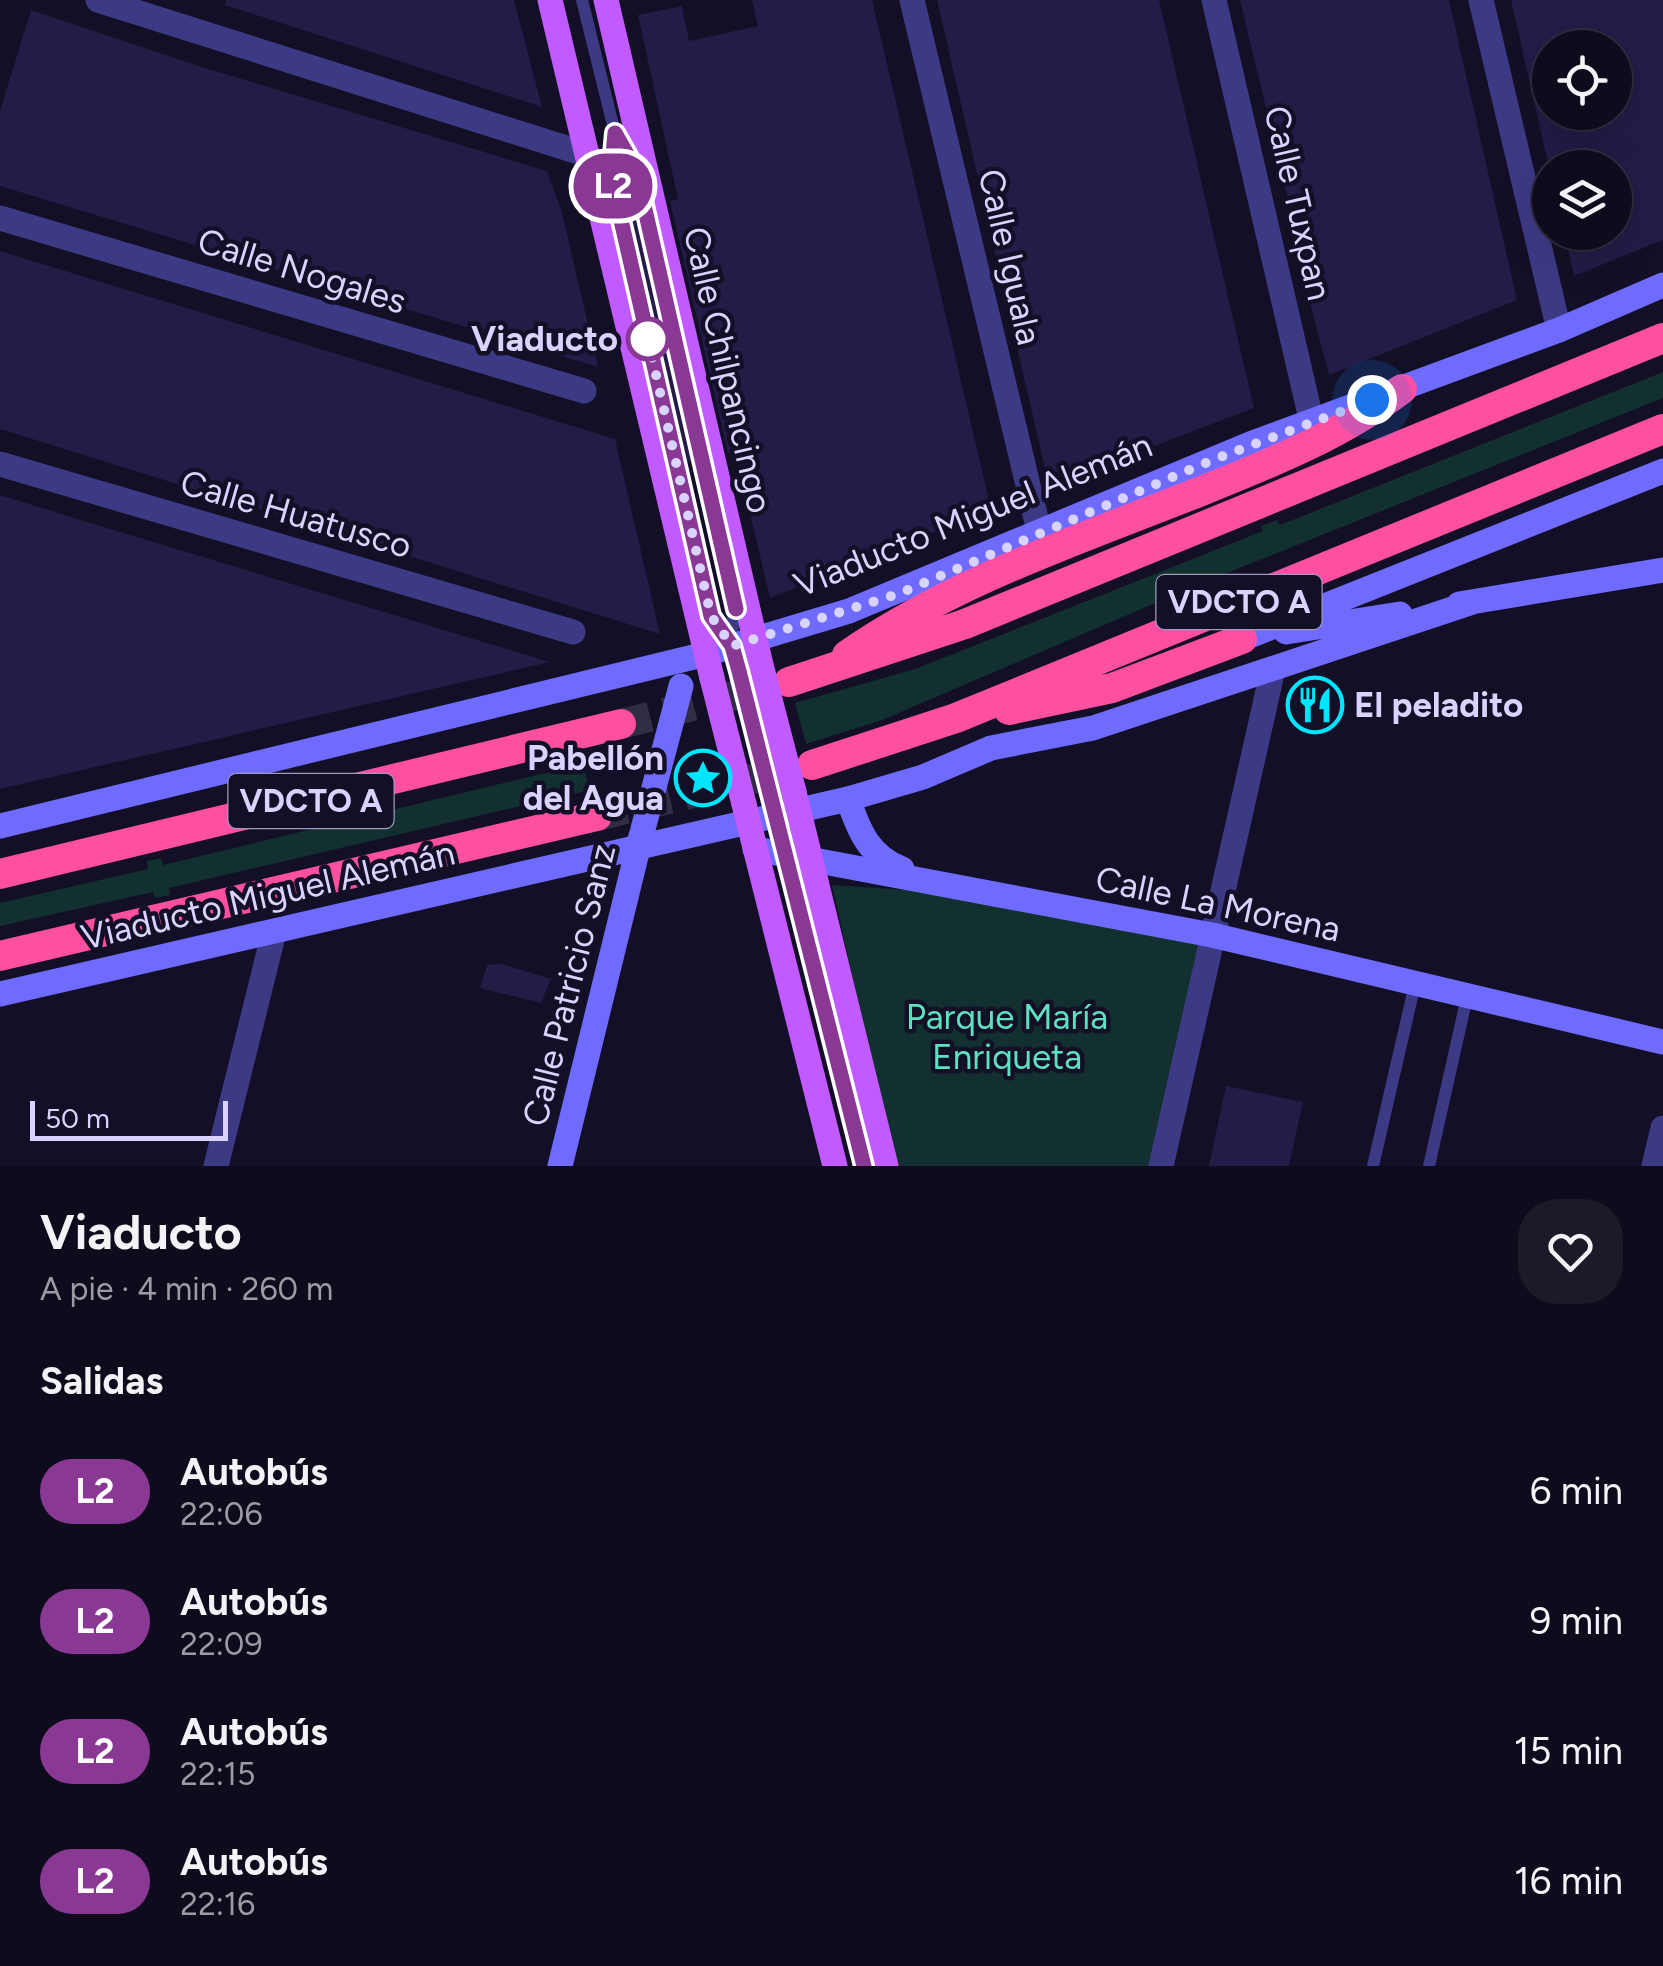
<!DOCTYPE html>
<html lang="es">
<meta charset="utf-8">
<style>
:root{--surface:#0e0b1c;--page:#1c1929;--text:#f1f3f6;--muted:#9b9ba3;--line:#2e2b3b}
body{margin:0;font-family:Figtree,sans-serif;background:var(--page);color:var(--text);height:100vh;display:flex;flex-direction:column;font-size:38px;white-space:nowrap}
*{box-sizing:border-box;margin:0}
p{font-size:32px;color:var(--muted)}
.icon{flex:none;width:55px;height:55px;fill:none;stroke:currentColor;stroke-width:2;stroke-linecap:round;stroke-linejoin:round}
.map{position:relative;height:1166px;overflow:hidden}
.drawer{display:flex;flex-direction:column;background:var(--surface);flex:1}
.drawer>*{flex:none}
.badge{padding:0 20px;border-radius:32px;font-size:35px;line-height:65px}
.buttons{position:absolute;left:1532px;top:30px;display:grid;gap:20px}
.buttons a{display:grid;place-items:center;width:100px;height:100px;border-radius:50%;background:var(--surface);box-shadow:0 10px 40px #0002,0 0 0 2px var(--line);font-size:50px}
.scale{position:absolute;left:30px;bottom:25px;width:198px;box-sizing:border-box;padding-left:10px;border:5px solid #d9d4ff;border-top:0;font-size:28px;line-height:35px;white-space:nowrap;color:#d9d4ff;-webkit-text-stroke:8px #130f26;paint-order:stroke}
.you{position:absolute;width:50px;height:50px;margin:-25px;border:8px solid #fff;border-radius:50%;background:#1a73e8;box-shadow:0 0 0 15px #1a73e833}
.map>.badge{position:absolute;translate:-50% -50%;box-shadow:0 0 0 5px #fff}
h2{padding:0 40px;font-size:38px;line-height:90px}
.round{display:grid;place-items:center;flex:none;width:105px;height:105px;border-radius:40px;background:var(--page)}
.summary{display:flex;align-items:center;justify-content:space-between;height:170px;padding:0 40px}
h1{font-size:48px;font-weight:700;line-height:75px}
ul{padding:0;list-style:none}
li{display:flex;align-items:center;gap:30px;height:130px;padding:0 40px}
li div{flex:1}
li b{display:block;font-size:38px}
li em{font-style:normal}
li .badge{min-width:110px;font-weight:700;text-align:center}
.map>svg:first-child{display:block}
.green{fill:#12302f}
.building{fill:#241b47;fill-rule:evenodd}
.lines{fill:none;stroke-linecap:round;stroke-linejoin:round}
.highway-tunnel{stroke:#312d47;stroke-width:30;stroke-dasharray:30 15;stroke-linecap:butt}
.lane{stroke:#3d3a85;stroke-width:12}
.street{stroke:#3d3a85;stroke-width:25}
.secondary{stroke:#6f6bff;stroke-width:25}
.primary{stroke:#c25bff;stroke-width:25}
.highway{stroke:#ff4fa3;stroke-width:30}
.lane-bridge{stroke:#3d3a85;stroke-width:12}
.secondary-bridge{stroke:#6f6bff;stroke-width:25}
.primary-bridge{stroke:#c25bff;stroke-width:25}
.line-casing{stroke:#fff;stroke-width:22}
.line{stroke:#893894;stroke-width:15}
.walk{stroke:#d9d4ff;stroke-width:10;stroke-dasharray:0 18}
.stop-dot{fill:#fff;stroke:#893894;stroke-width:5}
.labels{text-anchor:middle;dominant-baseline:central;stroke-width:9;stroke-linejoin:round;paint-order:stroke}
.shield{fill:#130f26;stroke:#9e99be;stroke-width:2.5}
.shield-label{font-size:32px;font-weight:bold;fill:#d9d4ff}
.street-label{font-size:35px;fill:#d9d4ff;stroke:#130f26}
.stop-label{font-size:35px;font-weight:bold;fill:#d9d4ff;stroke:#130f26;text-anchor:end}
.poi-label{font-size:35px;font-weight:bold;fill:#d9d4ff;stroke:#130f26;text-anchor:start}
.park-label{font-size:35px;fill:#5fe0c0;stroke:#130f26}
</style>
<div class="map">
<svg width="1663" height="1166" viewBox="0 0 1663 1166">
<rect width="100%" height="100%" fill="#130f26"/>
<path class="green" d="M1663,372v26l-463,186 -318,136 -76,24 -11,-41 120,-34 348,-138 -2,-5 16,-6 3,5z
M583,764l7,26 -421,98 1,7 -15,3 -2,-6 -153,34v-23l148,-34 -1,-8 14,-3 2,7z
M832,885l75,5 298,50 -51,226h-259z"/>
<path class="building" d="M226,0h288l28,107 -317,-102z
M752,0h120l119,509 -221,89 -35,-147 -7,2 -58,-252 8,-2 -40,-184 44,-9 7,35 69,-15z
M937,0h222l95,408 -205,78z
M1240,0h209l68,300 -188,75 -33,-124 4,-1z
M1511,0h152v240l-89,36 -10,-44h51v-64h-66zM1550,48h65v64h-65z
M31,10l171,57 345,104 15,42 36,154 -598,-181v-75z
M637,208l59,252 -10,2 -57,-252z
M0,251l615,188 45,195 -660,-205z
M0,495l94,29 456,138 -550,127z
M502,964l49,15 -10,24 -61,-15 7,-23z
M1226,1086l77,16 -14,64h-80z"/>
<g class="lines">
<path class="highway-tunnel" d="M621,724l156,-39
M597,816l201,-48"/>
<path class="lane" d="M582,0l33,133 22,42
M614,136l-3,40 100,440 21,30 7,25
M732,646l2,-47
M778,814l86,352
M1373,1166l42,-182
M1429,1166l38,-169"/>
<path class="street" d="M98,0l490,155
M912,0l127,531
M1214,0l98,423
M1481,0l78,330
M0,218l584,173
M0,464l573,168
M216,1166l58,-234
M1161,1166l112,-497
M1654,1166l9,-38"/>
<path class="secondary" d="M1459,604l204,-34
M1286,632l114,-18
M1242,639l421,-168
M848,799c11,32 21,57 54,70
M0,826l706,-172 143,-43 401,-167 309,-114 104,-45
M755,849l457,86 451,107
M0,994l848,-195 75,-22 68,-29 102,-20 380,-126
M560,1166l81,-330"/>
<path class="primary" d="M550,0l162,678
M606,0l155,665
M794,792l92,374
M744,804l91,362"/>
<path class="highway" d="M847,655c107,-74 231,-115 352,-163 72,-29 141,-56 203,-103
M789,682l176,-58 698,-286
M1009,710l103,-22 130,-49
M812,765l144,-47 707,-289
M0,874l621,-150
M0,956l597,-140"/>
<path class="lane-bridge" d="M739,671l34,126"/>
<path class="secondary-bridge" d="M643,829l38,-143"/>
<path class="primary-bridge" d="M761,665l33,127
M712,678l32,126"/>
</g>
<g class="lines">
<g class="line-casing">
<path id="line" d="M736,609l-100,-439 -21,-37 -4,43 100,440 21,30 7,25 125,495"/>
</g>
<use href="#line" class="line"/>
<path class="walk" d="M648,339l-4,-17 67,294 21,30 166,-52 317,-135 157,-59"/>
</g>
<defs>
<g id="restaurant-ring" transform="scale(2.875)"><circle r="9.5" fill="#130f26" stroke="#00e5ff" stroke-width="1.5"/><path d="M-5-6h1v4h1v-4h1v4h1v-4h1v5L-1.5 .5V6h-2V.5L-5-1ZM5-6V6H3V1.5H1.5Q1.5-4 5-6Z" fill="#00e5ff"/></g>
<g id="sight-ring" transform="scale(2.875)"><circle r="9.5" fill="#130f26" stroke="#00e5ff" stroke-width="1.5"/><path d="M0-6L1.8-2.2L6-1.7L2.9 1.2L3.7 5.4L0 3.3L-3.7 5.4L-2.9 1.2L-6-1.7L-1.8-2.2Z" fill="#00e5ff"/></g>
</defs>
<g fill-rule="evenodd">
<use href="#restaurant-ring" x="1315" y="705"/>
<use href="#sight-ring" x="703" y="778"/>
</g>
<circle class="stop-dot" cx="648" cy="339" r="20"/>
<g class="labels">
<g class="shield">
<rect x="1156.5" y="575" width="165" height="54" rx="8"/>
<rect x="228.5" y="774" width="165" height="54" rx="8"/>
</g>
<g class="shield-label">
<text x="1239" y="602">VDCTO A</text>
<text x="311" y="801">VDCTO A</text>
</g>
<g class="street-label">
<text transform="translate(1298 203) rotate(77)">Calle Tuxpan</text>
<text transform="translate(1010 257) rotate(77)">Calle Iguala</text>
<text transform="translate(302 271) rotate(17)">Calle Nogales</text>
<text transform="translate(728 370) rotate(77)">Calle Chilpancingo</text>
<text transform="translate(296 514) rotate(16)">Calle Huatusco</text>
<text transform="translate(973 515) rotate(-22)">Viaducto Miguel Alemán</text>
<text transform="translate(268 895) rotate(-13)">Viaducto Miguel Alemán</text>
<text transform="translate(1218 904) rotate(12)">Calle La Morena</text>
<text transform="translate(569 985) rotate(-76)">Calle Patricio Sanz</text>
</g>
<g class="stop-label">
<text x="618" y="339">Viaducto</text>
</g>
<g class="poi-label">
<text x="1354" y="705">El peladito</text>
<text x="664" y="758" text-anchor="end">Pabellón<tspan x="664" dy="40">del Agua</tspan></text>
</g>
<g class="park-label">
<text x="1007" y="1017">Parque María<tspan x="1007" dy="40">Enriqueta</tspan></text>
</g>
</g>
</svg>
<div class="buttons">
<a><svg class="icon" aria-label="locate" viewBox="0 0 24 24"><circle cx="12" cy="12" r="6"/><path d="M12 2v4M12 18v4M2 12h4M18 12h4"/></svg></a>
<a><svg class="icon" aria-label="layers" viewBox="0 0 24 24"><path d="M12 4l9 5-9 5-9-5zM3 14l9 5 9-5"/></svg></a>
</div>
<div class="scale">50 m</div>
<div class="you" style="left:1372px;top:400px"></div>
<b class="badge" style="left:613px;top:186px;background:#893894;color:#fff">L2</b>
</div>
<section class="drawer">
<div class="summary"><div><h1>Viaducto</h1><p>A pie · 4 min · 260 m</p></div><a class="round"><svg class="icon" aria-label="heart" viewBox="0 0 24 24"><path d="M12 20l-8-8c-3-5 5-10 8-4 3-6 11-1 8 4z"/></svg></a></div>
<h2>Salidas</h2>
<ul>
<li><span class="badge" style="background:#893894;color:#fff">L2</span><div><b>Autobús</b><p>22:06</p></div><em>6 min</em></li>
<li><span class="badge" style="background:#893894;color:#fff">L2</span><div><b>Autobús</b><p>22:09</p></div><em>9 min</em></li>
<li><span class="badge" style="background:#893894;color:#fff">L2</span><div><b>Autobús</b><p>22:15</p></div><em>15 min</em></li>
<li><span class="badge" style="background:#893894;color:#fff">L2</span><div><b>Autobús</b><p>22:16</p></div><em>16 min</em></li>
</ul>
</section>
